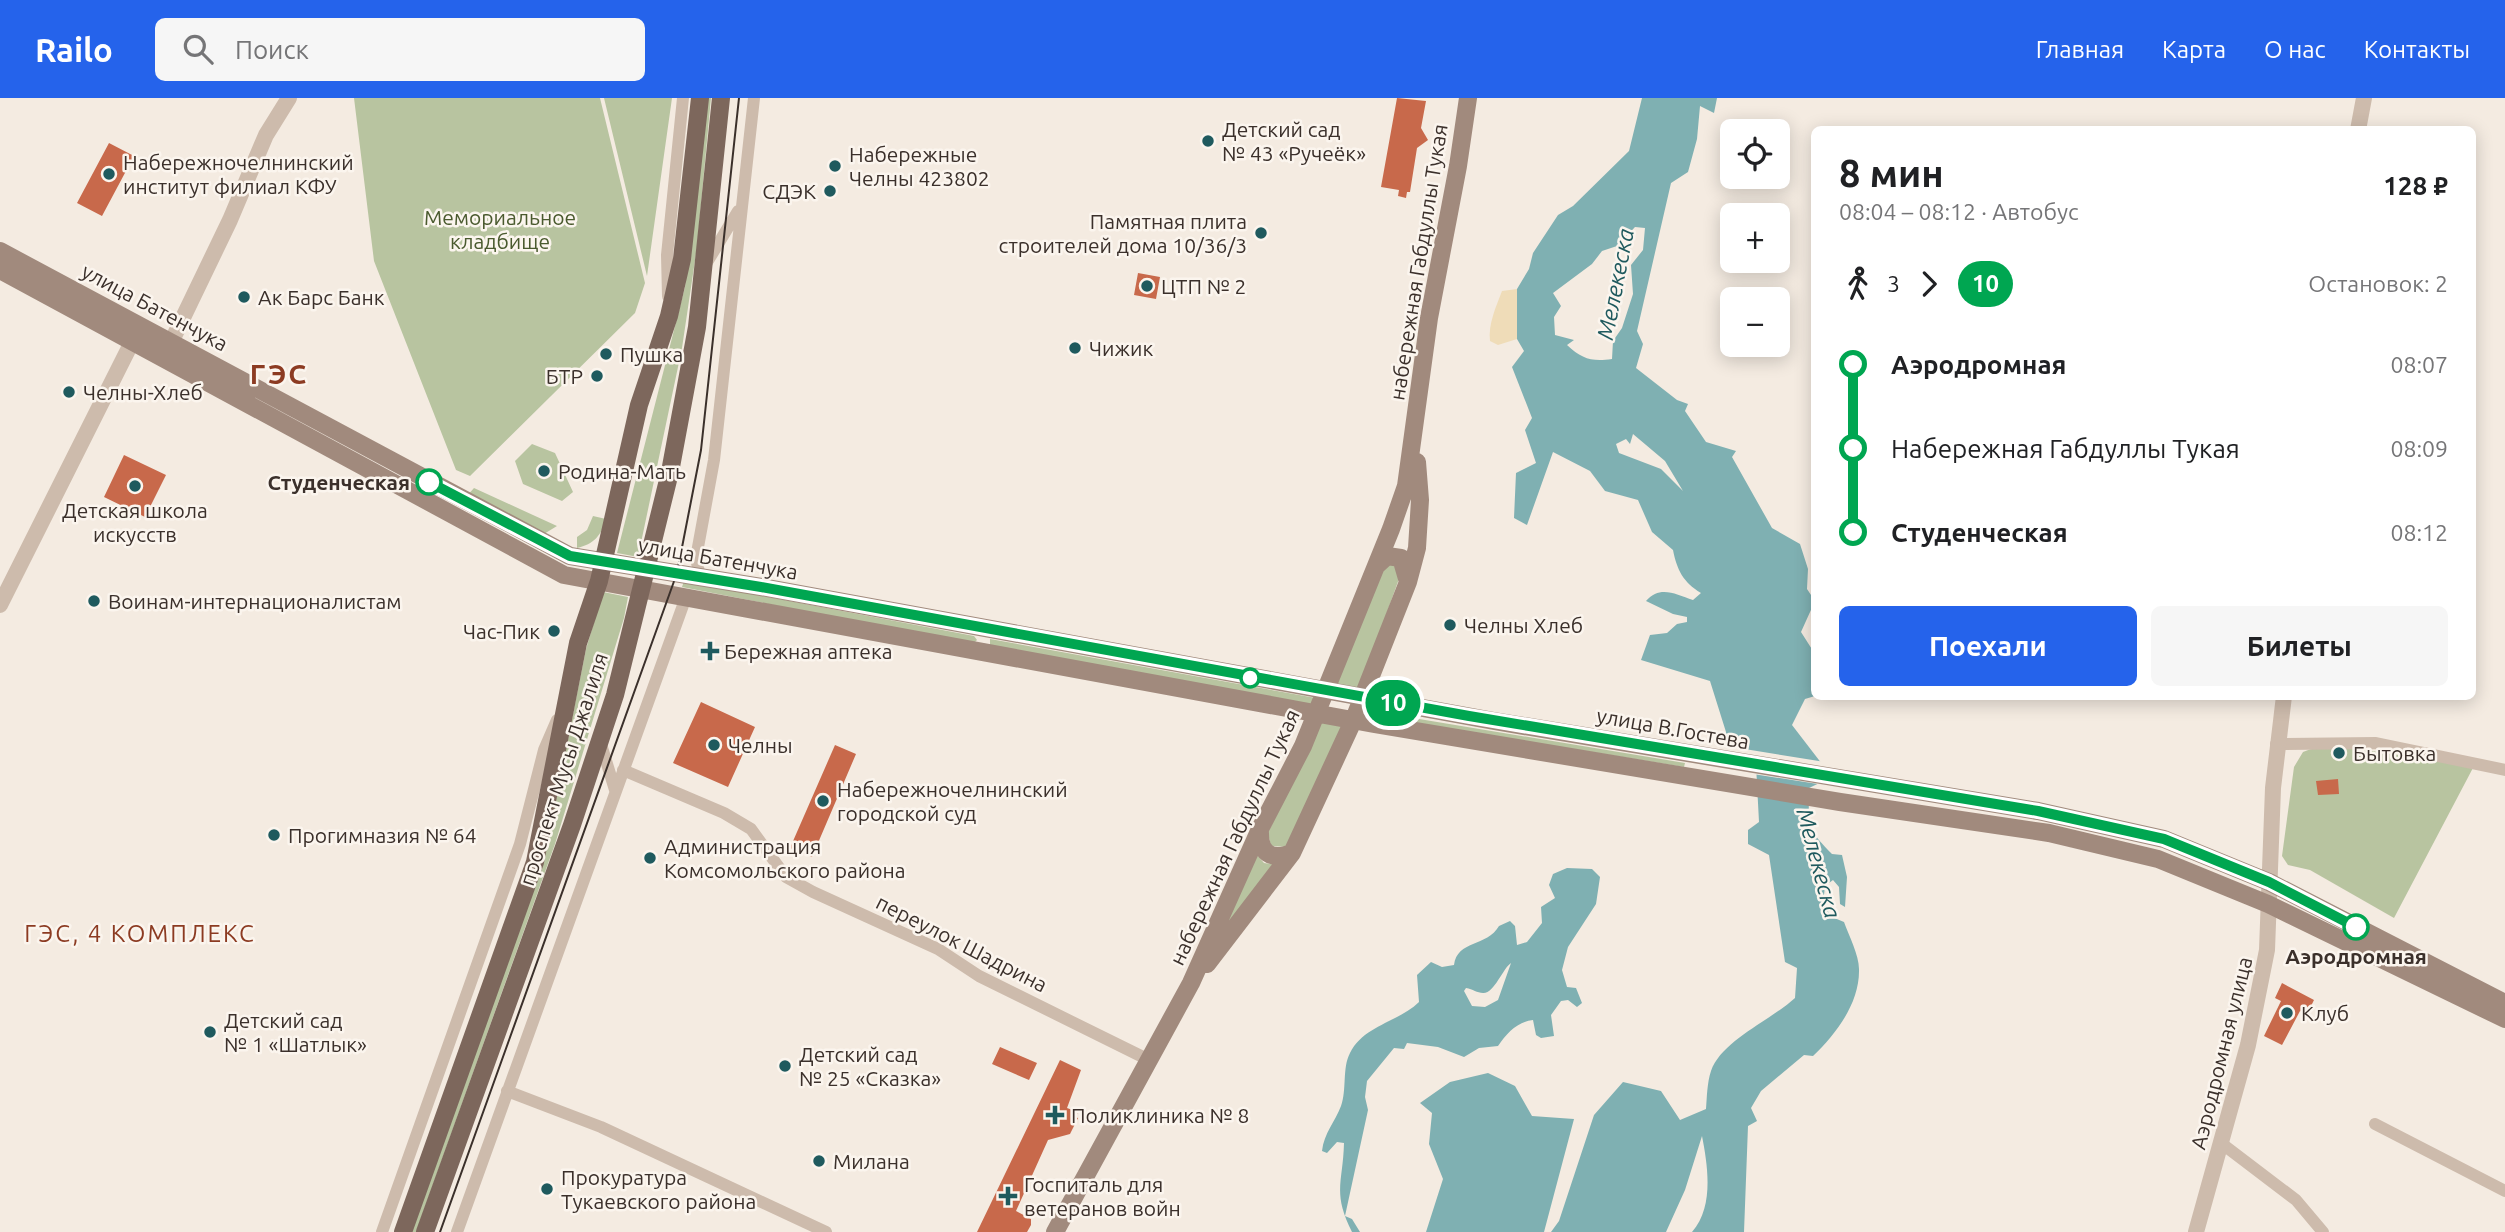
<!DOCTYPE html>
<html lang="ru">
<meta charset="utf-8">
<style>
:root{--surface:#fff;--page:#f6f6f6;--text:#202124;--muted:#757577;--accent:#2563eb}
body{margin:0;font-family:Ubuntu,sans-serif;background:var(--page);color:var(--text);height:100vh;display:flex;flex-direction:column;font-size:26px;white-space:nowrap}
*{box-sizing:border-box;margin:0}
p{font-size:23px;color:var(--muted)}
.icon{flex:none;width:38px;height:38px;fill:none;stroke:currentColor;stroke-width:2;stroke-linecap:round;stroke-linejoin:round}
.map{position:relative;flex:1;overflow:hidden}
.side{position:absolute;left:1811px;top:28px;width:665px;height:574px;display:flex;flex-direction:column;background:var(--surface);border-radius:10px;box-shadow:0 4px 18px #0003}
.side>*{flex:none}
.badge{padding:0 14px;border-radius:23px;font-size:24px;line-height:46px}
.buttons{position:absolute;left:1720px;top:21px;display:grid;gap:14px}
.buttons a{display:grid;place-items:center;width:70px;height:70px;border-radius:10px;background:var(--surface);box-shadow:0 4px 18px #0003;font-size:35px}
.map>.badge{position:absolute;translate:-50% -50%;box-shadow:0 0 0 4px #fff}
.legs{display:flex;align-items:center;gap:10px;height:77px;padding:0 28px;font-size:23px}
.legs p{margin-inline-start:auto}
.head{display:flex;align-items:center;justify-content:space-between;height:119px;padding:0 28px}
h1{font-size:38px;font-weight:700;line-height:52px}
.cta{display:flex;gap:14px;margin-top:auto;padding:14px 28px}
.cta a{flex:1;height:80px;border-radius:10px;background:var(--accent);color:#fff;font-size:28px;font-weight:700;line-height:80px;text-align:center}
.cta a+a{background:var(--page);color:var(--text)}
ul{padding:0 28px;list-style:none}
li{display:flex;align-items:center;gap:24px;height:84px;font-size:26px}
li i{display:grid;place-items:center;width:10px;height:100%;margin:0 9px;background:currentColor}
li i::after{content:'';width:18px;height:18px;margin:-9px;border:5px solid;border-radius:50%;background:var(--surface)}
li p{margin-inline-start:auto}
li:first-child i{background:linear-gradient(#0000 50%,currentColor 0)}
li:last-child i{background:linear-gradient(currentColor 50%,#0000 0)}
header{display:flex;align-items:center;gap:42px;box-sizing:border-box;height:98px;padding:0 35px;background:var(--accent);color:#fff}
header strong{font-size:33px}
nav{display:flex;gap:38px;margin-inline-start:auto;font-size:24px}
.search{width:490px;height:63px;background:var(--page);display:flex;align-items:center;gap:18px;box-sizing:border-box;padding:0 24px;border-radius:10px;color:var(--muted);font-size:26px}
.map>svg:first-child{display:block}
.green{fill:#b8c4a0}
.sand{fill:#efdcb8}
.water{fill:#7fb0b2;fill-rule:evenodd}
.pier{fill:#f4ebe1}
.building{fill:#c8694b}
.lines{fill:none;stroke-linecap:round;stroke-linejoin:round}
.minor{stroke:#cdbbac;stroke-width:12}
.tertiary{stroke:#cdbbac;stroke-width:16}
.secondary{stroke:#a18a7d;stroke-width:18}
.primary{stroke:#7d675c;stroke-width:18}
.tram{stroke:#3b302b;stroke-width:2}
.line-1-casing{stroke:#fff;stroke-width:16}
.line-1{stroke:#00a651;stroke-width:10}
.poi-dot{fill:#1f5a5e;stroke:#fbf5ee;stroke-width:2.5}
.stop-1-dot{fill:#fff;stroke:#00a651;stroke-width:3.5}
.labels{text-anchor:middle;dominant-baseline:central;stroke-width:5;stroke-linejoin:round;paint-order:stroke}
.poi-label{font-size:21px;fill:#3b302b;stroke:#fbf5ee;text-anchor:start}
.park-label{font-size:21px;fill:#4a5a2e;stroke:#fbf5ee}
.street-label{font-size:21px;fill:#3b302b;stroke:#fbf5ee}
.stop-label{font-size:21px;font-weight:bold;fill:#3b302b;stroke:#fbf5ee;text-anchor:end}
.water-label{font-size:23px;font-style:italic;fill:#1f5a5e;stroke:#fbf5ee}
.quarter-label{font-size:24px;letter-spacing:2px;fill:#8c3b22;stroke:#fbf5ee}
.district-label{font-size:28px;font-weight:bold;letter-spacing:2px;fill:#8c3b22;stroke:#fbf5ee}
</style>
<header>
<strong>Railo</strong>
<div class="search"><svg class="icon" aria-label="search" viewBox="0 0 24 24"><circle cx="10" cy="10" r="6"/><path d="M15 15l6 6"/></svg>Поиск</div>
<nav><a>Главная</a><a>Карта</a><a>О нас</a><a>Контакты</a></nav>
</header>
<div class="map">
<svg width="2505" height="1134" viewBox="0 0 2505 1134">
<rect width="100%" height="100%" fill="#f4ebe1"/>
<path class="green" d="M354,0h246l45,185 -10,30 -165,163 -14,-6 -82,-209z
M604,0h68l-25,178z
M707,0h4l-14,149 -15,101 -44,209 -21,-4 68,-266z
M532,346l23,9 18,39 -11,9 -39,-17 -8,-23z
M474,390l83,38 -18,11 -73,-40z
M593,418l13,3c-5,17 -12,25 -29,29v-11l10,-7z
M1383,467h11l6,11 -42,117 -24,-6z
M684,483l290,55 3,4 -4,4 -291,-57z
M603,494l25,5 -4,21 -69,226 -139,388h-5l133,-373 42,-210z
M990,541l326,59 -3,7 -323,-60z
M1366,609l11,5 308,51 -1,4 -309,-50 -13,-2z
M1320,623l24,4 -56,122 -17,-1 -3,-13z
M2324,646l150,22 -80,152 -84,-48 -22,-5 -6,-9 12,-89 9,-15z
M1256,756l8,9 14,2 -49,58 -4,-3z"/>
<path class="sand" d="M1517,191v50l-19,6 -8,-4c-2,-17 6,-34 12,-50z"/>
<path class="water" d="M1642,0h75l-3,15 -14,-7 -3,33 -9,33 -17,11 -34,148 6,13 -7,24 41,32 11,4 -3,7 21,31 30,9 -4,6 40,71 28,16 8,25 -1,20 8,12 -14,31 14,22v16l-4,1 4,4v21l-10,3 -13,26 40,52 -23,11c0,37 -4,39 23,66l10,1 5,22 -2,30 -5,-3 -1,-17 -6,-7 -8,6 -2,18 9,13 12,5c5,14 15,33 15,47 1,34 -23,65 -46,87l-9,-1 -43,36 -10,17 6,13 -9,5 -4,106h-52c22,-25 16,-65 10,-96l-17,54 -19,42h-115l8,-11 35,-106 29,-33 38,9 19,29 26,-11c1,-12 1,-26 5,-38 11,-31 59,-50 84,-73l2,-30 -12,-6 -16,-107 -21,-11v-14l11,-8 -3,-57 -35,-2 5,-31 -16,-51 -69,-21 9,-25 17,-2 10,-9 10,-2v-5l-14,-3 -27,-13c14,-16 29,-7 47,-1l8,-7c-18,-11 -24,-23 -28,-43l-21,-18 -14,-32 -33,-9 -15,-20 -37,-19 -26,73 -13,-7 2,-45 20,-10 -11,-33 7,-12 -20,-51 12,-16 -7,-12v-50l12,-20 4,-16 25,-38 15,-9 56,-55zM1635,129l10,1 -2,22 -12,15 2,29 -11,34 -9,13 -1,18c-20,3 -30,0 -45,-14l7,-5 -19,-5 -1,-18 7,-11 -8,-13 39,-29 10,-13 15,-5zM1633,336l32,27 18,30 -22,-22 -42,-16 -3,-9 10,-5 4,5z
M1567,770l25,1 8,8 -4,27 -28,43 -6,23 5,17 9,1 6,15 -5,4 -9,-7 -7,1 -10,14 3,21 -13,2 -5,-3 -3,-15c-16,2 -26,13 -35,26l-19,2 -15,9 -26,-10 -31,-4 -3,6 -10,-1 -27,33 -2,16 3,13 -23,106 7,3 8,13h-8c-20,-40 -9,-49 -8,-89l-7,-1 -10,11 -5,-2c2,-18 13,-29 19,-45 6,-16 1,-38 9,-53 14,-28 49,-31 69,-51l-2,-27 14,-13 11,5 12,-2c3,-25 33,-18 45,-39l11,-5 5,5 2,19 10,-3 15,-19 -1,-16 14,-9 -6,-13 4,-11zM1511,865l-13,37 -13,7 -13,-1 -8,-15 2,-3c7,1 11,5 17,5 11,1 20,-25 28,-30z
M1488,975l27,13 17,30 42,3 -30,113h-118l17,-53 -14,-35 3,-31 -12,-10 30,-21z"/>
<path class="pier" d="M1720,647l105,17 10,13 -1,5 -10,5 -71,-11 -1,-6 -34,-5z"/>
<path class="building" d="M1397,0l29,3 -5,27 7,12 -11,8 -7,44h-3l-1,6 -8,-2 1,-6 -18,-3z
M109,45l25,13 -32,60 -25,-13z
M1138,175l22,4 -4,22 -22,-4z
M124,357l42,20 -21,42 -41,-20z
M701,604l54,25 -27,60 -55,-24z
M835,647l21,9 -44,103 -22,-9z
M2338,681l1,15 -21,1 -2,-14z
M2282,885l32,17 -7,14 -7,-3 -18,34 -18,-9 17,-35 -6,-3z
M1000,949l37,16 -8,17 -37,-16z
M1060,962l21,10 -14,38 11,4 -3,5 3,1 -8,16 -22,6 -32,71 15,8v6l-4,7h-50z"/>
<g class="lines">
<path class="minor" d="M706,166l32,-53
M668,198l-1,-41 16,-157
M700,479l-4,-19 18,-98 40,-362
M600,643l15,49
M2276,646l100,-1 129,27
M623,672l101,43 27,16 35,48 27,15 125,57 41,27 170,84
M507,993l94,36 225,105
M2375,1026l130,67
M2221,1045l75,57 27,32
M382,1134l138,-388 24,-94 13,-30
M457,1134l229,-635"/>
<path class="tertiary" d="M2358,32l6,-32
M166,255l64,-133 36,-85 23,-37
M0,507l138,-275
M2196,1134l52,-187 19,-95 6,-162 11,-92"/>
<path class="secondary" d="M0,153l570,305 191,31 733,134 544,90 126,28 105,43 236,121
M0,172l564,305 810,149 466,78 209,31 109,26 110,45 237,115
M1376,468l11,-10 14,2 7,24
M1260,731c-1,24 10,32 32,24
M1207,866l85,-111 62,-134 54,-137 9,-34 3,-48 -3,-38
M1055,1134l136,-249 69,-154 43,-83 88,-217 15,-43 23,-168 29,-152 10,-68"/>
<path class="primary" d="M403,1134l132,-370 43,-219 21,-62 40,-176 30,-89 13,-57 18,-161
M425,1134l147,-407 43,-130 55,-223 27,-145 24,-229"/>
<path class="tram" d="M440,1134l237,-659 24,-123 38,-352"/>
</g>
<g class="lines">
<g class="line-1-casing">
<path id="line-1" d="M429,384l141,74 191,31 708,129 569,95 126,28 105,43 87,45"/>
</g>
<use href="#line-1" class="line-1"/>
</g>
<g class="poi-dot">
<circle cx="1208" cy="43" r="7"/>
<circle cx="835" cy="68" r="7"/>
<circle cx="109" cy="76" r="7"/>
<circle cx="830" cy="93" r="7"/>
<circle cx="1261" cy="135" r="7"/>
<circle cx="1147" cy="188" r="7"/>
<circle cx="244" cy="199" r="7"/>
<circle cx="1075" cy="250" r="7"/>
<circle cx="606" cy="256" r="7"/>
<circle cx="597" cy="278" r="7"/>
<circle cx="69" cy="294" r="7"/>
<circle cx="544" cy="373" r="7"/>
<circle cx="135" cy="388" r="7"/>
<circle cx="94" cy="503" r="7"/>
<circle cx="1450" cy="527" r="7"/>
<circle cx="554" cy="533" r="7"/>
<path d="M706.5 542.5h7v7h7v7h-7v7h-7v-7h-7v-7h7z"/>
<circle cx="714" cy="647" r="7"/>
<circle cx="2339" cy="655" r="7"/>
<circle cx="823" cy="703" r="7"/>
<circle cx="274" cy="737" r="7"/>
<circle cx="650" cy="760" r="7"/>
<circle cx="2287" cy="915" r="7"/>
<circle cx="210" cy="934" r="7"/>
<circle cx="785" cy="968" r="7"/>
<path d="M1051.5 1006.5h7v7h7v7h-7v7h-7v-7h-7v-7h7z"/>
<circle cx="819" cy="1063" r="7"/>
<circle cx="547" cy="1091" r="7"/>
<path d="M1004.5 1087.5h7v7h7v7h-7v7h-7v-7h-7v-7h7z"/>
</g>
<g class="stop-1-dot">
<circle cx="429" cy="384" r="12"/>
<circle cx="1250" cy="580" r="9"/>
<circle cx="2356" cy="829" r="12"/>
</g>
<g class="labels">
<g class="poi-label">
<text x="1222" y="31">Детский сад<tspan x="1222" dy="24">№ 43 «Ручеёк»</tspan></text>
<text x="849" y="56">Набережные<tspan x="849" dy="24">Челны 423802</tspan></text>
<text x="123" y="64">Набережночелнинский<tspan x="123" dy="24">институт филиал КФУ</tspan></text>
<text x="816" y="93" text-anchor="end">СДЭК</text>
<text x="1247" y="123" text-anchor="end">Памятная плита<tspan x="1247" dy="24">строителей дома 10/36/3</tspan></text>
<text x="1161" y="188">ЦТП № 2</text>
<text x="258" y="199">Ак Барс Банк</text>
<text x="1089" y="250">Чижик</text>
<text x="620" y="256">Пушка</text>
<text x="583" y="278" text-anchor="end">БТР</text>
<text x="83" y="294">Челны-Хлеб</text>
<text x="558" y="373">Родина-Мать</text>
<text x="135" y="412" text-anchor="middle">Детская школа<tspan x="135" dy="24">искусств</tspan></text>
<text x="108" y="503">Воинам-интернационалистам</text>
<text x="1464" y="527">Челны Хлеб</text>
<text x="540" y="533" text-anchor="end">Час-Пик</text>
<text x="724" y="553">Бережная аптека</text>
<text x="728" y="647">Челны</text>
<text x="2353" y="655">Бытовка</text>
<text x="837" y="691">Набережночелнинский<tspan x="837" dy="24">городской суд</tspan></text>
<text x="288" y="737">Прогимназия № 64</text>
<text x="664" y="748">Администрация<tspan x="664" dy="24">Комсомольского района</tspan></text>
<text x="2301" y="915">Клуб</text>
<text x="224" y="922">Детский сад<tspan x="224" dy="24">№ 1 «Шатлык»</tspan></text>
<text x="799" y="956">Детский сад<tspan x="799" dy="24">№ 25 «Сказка»</tspan></text>
<text x="1071" y="1017">Поликлиника № 8</text>
<text x="833" y="1063">Милана</text>
<text x="561" y="1079">Прокуратура<tspan x="561" dy="24">Тукаевского района</tspan></text>
<text x="1024" y="1086">Госпиталь для<tspan x="1024" dy="24">ветеранов войн</tspan></text>
</g>
<g class="park-label">
<text x="500" y="119">Мемориальное<tspan x="500" dy="24">кладбище</tspan></text>
</g>
<g class="street-label">
<text transform="translate(1418 164) rotate(-81)">набережная Габдуллы Тукая</text>
<text transform="translate(155 209) rotate(28)">улица Батенчука</text>
<text transform="translate(718 460) rotate(10)">улица Батенчука</text>
<text transform="translate(1673 630) rotate(10)">улица В.Гостева</text>
<text transform="translate(563 671) rotate(-72)">проспект Мусы Джалиля</text>
<text transform="translate(1234 739) rotate(-65)">набережная Габдуллы Тукая</text>
<text transform="translate(962 845) rotate(27)">переулок Шадрина</text>
<text transform="translate(2221 955) rotate(-76)">Аэродромная улица</text>
</g>
<g class="stop-label">
<text x="410" y="384">Студенческая</text>
<text x="2356" y="858" text-anchor="middle">Аэродромная</text>
</g>
<g class="water-label">
<text transform="translate(1615 186) rotate(-79)">Мелекеска</text>
<text transform="translate(1819 765) rotate(75)">Мелекеска</text>
</g>
<g class="quarter-label">
<text x="140" y="835">ГЭС, 4 КОМПЛЕКС</text>
</g>
<g class="district-label">
<text x="279" y="275">ГЭС</text>
</g>
</g>
</svg>
<div class="buttons">
<a><svg class="icon" aria-label="locate" viewBox="0 0 24 24"><circle cx="12" cy="12" r="6"/><path d="M12 2v4M12 18v4M2 12h4M18 12h4"/></svg></a>
<a>+</a>
<a>−</a>
</div>
<b class="badge" style="left:1393px;top:605px;background:#00a651;color:#fff">10</b>
<section class="side">
<div class="head"><div><h1>8 мин</h1><p>08:04 – 08:12 · Автобус</p></div><b>128 ₽</b></div>
<div class="legs"><svg class="icon" aria-label="walk" viewBox="0 0 24 24"><circle cx="13" cy="4" r="2"/><path d="M13 8l-2 6 4 7M11 14l-3 7M7 12l3-4h3l4 4"/></svg>3<svg class="icon" aria-label="forward" viewBox="0 0 24 24"><path d="M9 5l7 7-7 7"/></svg><b class="badge" style="background:#00a651;color:#fff">10</b><p>Остановок: 2</p></div>
<ul>
<li><i style="color:#00a651"></i><b>Аэродромная</b><p>08:07</p></li>
<li><i style="color:#00a651"></i><span>Набережная Габдуллы Тукая</span><p>08:09</p></li>
<li><i style="color:#00a651"></i><b>Студенческая</b><p>08:12</p></li>
</ul>
<div class="cta"><a>Поехали</a><a>Билеты</a></div>
</section>
</div>
